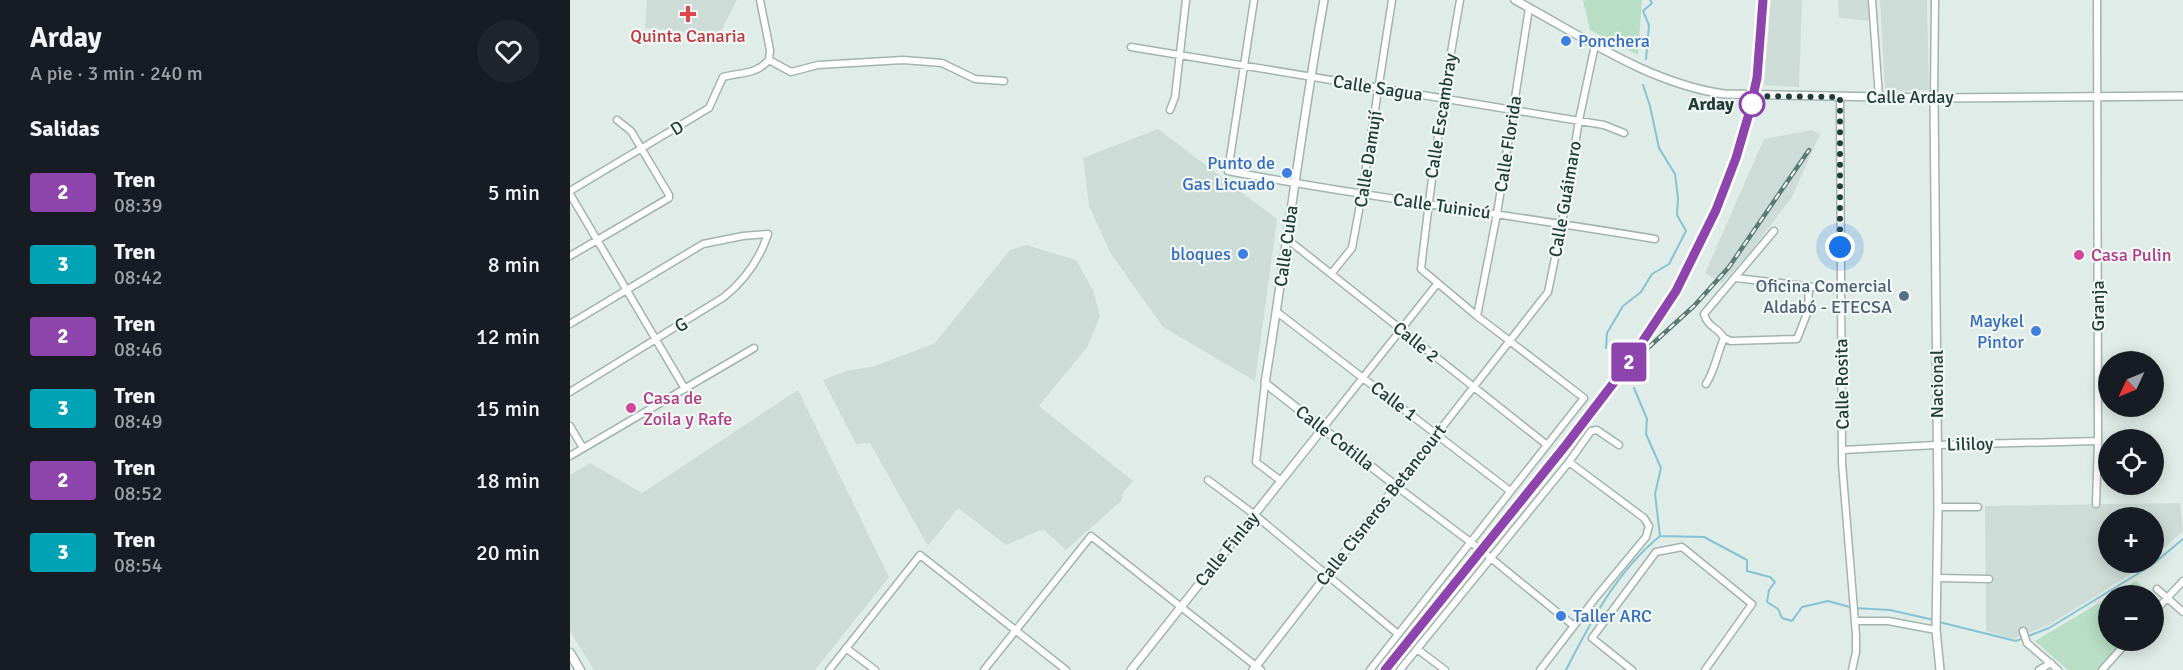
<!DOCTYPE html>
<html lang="es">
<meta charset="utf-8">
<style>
:root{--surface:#171b24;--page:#20242c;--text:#f1f3f6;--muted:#9ea1a6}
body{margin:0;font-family:Signika,sans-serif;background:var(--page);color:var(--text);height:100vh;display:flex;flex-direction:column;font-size:22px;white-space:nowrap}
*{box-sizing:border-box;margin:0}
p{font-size:20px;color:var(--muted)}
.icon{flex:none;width:33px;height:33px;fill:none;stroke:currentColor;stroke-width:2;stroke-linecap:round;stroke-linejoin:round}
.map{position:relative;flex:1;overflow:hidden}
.panel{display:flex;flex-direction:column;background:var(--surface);width:570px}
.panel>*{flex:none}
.badge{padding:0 12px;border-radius:4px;font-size:21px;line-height:39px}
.needle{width:39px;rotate:226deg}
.fabs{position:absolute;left:1528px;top:351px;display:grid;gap:12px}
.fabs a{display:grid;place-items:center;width:66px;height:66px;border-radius:50%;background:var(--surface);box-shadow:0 3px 15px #0003;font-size:30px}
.you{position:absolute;width:30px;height:30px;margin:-15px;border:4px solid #fff;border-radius:50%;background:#1a73e8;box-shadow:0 0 0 9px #1a73e833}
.map>.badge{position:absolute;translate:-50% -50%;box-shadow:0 0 0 3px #fff}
h2{padding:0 30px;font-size:22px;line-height:54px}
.round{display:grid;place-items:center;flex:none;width:63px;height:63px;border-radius:32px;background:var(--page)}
.overview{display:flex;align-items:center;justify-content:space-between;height:102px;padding:0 30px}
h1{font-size:28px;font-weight:700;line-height:45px}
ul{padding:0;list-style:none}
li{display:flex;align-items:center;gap:18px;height:72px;padding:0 30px}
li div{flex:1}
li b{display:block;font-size:22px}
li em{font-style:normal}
li .badge{min-width:66px;font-weight:700;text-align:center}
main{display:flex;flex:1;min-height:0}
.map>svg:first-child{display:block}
.built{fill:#cedcd7}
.green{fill:#b8dec5}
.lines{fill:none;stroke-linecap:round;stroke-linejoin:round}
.stream{stroke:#85c2d4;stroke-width:2}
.minor-casing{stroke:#a3b4af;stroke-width:9}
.tertiary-casing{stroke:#a3b4af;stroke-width:10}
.secondary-casing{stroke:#9eb8b1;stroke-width:11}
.minor{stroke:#fff;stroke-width:6}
.tertiary{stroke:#fff;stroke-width:7}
.secondary{stroke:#fff;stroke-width:8}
.rail-casing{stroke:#5a7973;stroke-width:4.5}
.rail{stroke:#f1f8f5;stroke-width:2;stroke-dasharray:7;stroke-linecap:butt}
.line-casing{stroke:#fff;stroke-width:14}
.line{stroke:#8e44ad;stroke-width:9}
.walk{stroke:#203d37;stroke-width:6;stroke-dasharray:0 10.8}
.health-dot{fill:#e0444e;stroke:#f1f8f5;stroke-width:2}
.shop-dot{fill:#3f7fe0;stroke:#f1f8f5;stroke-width:2}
.stop-dot{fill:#fff;stroke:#8e44ad;stroke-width:3}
.hotel-dot{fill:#d1479c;stroke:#f1f8f5;stroke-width:2}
.service-dot{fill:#5c6f8a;stroke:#f1f8f5;stroke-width:2}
.labels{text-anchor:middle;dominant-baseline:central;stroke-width:4.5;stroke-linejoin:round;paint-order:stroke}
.health-label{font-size:18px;fill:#be3a42;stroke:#f1f8f5}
.shop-label{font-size:18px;fill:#366cbe;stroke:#f1f8f5;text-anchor:end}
.street-label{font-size:18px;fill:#203d37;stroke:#f1f8f5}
.stop-label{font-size:18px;font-weight:bold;fill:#203d37;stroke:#f1f8f5;text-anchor:end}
.hotel-label{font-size:18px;fill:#b23c85;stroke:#f1f8f5;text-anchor:start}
.service-label{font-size:18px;fill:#4e5e75;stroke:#f1f8f5;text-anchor:end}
</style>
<main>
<section class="panel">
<div class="overview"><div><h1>Arday</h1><p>A pie · 3 min · 240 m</p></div><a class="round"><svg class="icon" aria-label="heart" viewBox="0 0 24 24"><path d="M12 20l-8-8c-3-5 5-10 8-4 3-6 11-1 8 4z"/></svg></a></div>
<h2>Salidas</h2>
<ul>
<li><span class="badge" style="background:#8e44ad;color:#fff">2</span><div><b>Tren</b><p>08:39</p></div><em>5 min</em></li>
<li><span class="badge" style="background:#00a3b4;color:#fff">3</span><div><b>Tren</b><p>08:42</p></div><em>8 min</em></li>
<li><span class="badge" style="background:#8e44ad;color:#fff">2</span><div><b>Tren</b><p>08:46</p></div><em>12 min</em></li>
<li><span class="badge" style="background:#00a3b4;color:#fff">3</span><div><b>Tren</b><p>08:49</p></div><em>15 min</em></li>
<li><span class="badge" style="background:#8e44ad;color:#fff">2</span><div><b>Tren</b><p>08:52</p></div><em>18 min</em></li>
<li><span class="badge" style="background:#00a3b4;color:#fff">3</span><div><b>Tren</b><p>08:54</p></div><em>20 min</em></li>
</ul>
</section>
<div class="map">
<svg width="1613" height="670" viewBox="0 0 1613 670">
<rect width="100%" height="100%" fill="#e0ece7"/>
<path class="built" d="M77,0h90l-18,35 -74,-7z
M1201,0h31l-3,87 -35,-2z
M1268,0h31l2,21 -32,-3z
M1310,0h47l2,90 -44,1z
M588,129l119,90 -22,162 -92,-54 -52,-73 -22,-48 -6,-48z
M1242,130l8,4 -28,63 -44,58 -26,28 -17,-10 59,-134z
M456,245l50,15 17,30 7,26 -12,30 -49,60 94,75 -9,10 -3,10 -55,49 -23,-21 -37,16 -48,-37 -30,38 -58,-103 -14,1 -33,-64 23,-9 29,-5 60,-23 75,-93z
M228,390l91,187 -74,93h-221l-24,-39v-156l20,-12 52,30z
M1610,503l3,28 -29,26v-39h-45v44l39,1 -99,62 -36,14 -27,-8 -1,-125z"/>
<path class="green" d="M1013,0h59l-4,55 -48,-25z
M1566,581l16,14h-40z
M1539,597v43l14,1 -26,29h-29l-33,-29z"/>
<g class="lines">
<path class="stream" d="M1076,59l3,-34 -6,-14 9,-8 -2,-3
M1036,348l1,-15 16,-27 18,-14 11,-18 17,-10 17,-33 -9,-16 1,-17 -3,-24 -16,-26 -9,-42 -7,-21
M1064,388l13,31 -1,15 15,34 -6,26 5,42
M1369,622l77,19 33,-13 103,-63 31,-26
M996,670c25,-49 51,-99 94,-134l44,1 43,23v11l23,6 5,5 -6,8 -2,12 11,7 4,9 10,3 10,-14 26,-6 25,7 37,2 44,10"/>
<g class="minor-casing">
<path id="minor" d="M190,0l10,50 -1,10
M684,0l-26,171c142,27 285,44 427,68
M1302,0l7,97
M561,47l473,78 20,8
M199,60l22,12 27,-7 85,-5 39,3 33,16 29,2
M1270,97l2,366 14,172v17l-4,18
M1364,98l1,-98
M600,110l5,-13 11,-97
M0,191l139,-83 14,-31c19,-5 32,-2 46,-17
M0,194l115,195
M1204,231l-70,83c4,14 14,13 20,24l7,3 66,-2 11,-28 1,-24
M717,239l260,206
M0,256l99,-58v-3l-38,-64 -14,-11
M761,274l21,-26 10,-54 30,-194
M1166,278l104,12
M707,312l233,179
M907,316l20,-102 32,-206
M0,324l133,-80 40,-8 25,-2c-9,27 -23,46 -44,63l-154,95
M695,383l-9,79 25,19
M1136,384c9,-14 11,-30 18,-46
M0,426l13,22
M753,428l114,-144
M1273,450l93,-5 162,-4
M0,456l184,-108
M638,480l47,35 143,119
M1526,504l2,-63 -1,-441
M1368,507h40
M1368,578l51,1
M1587,589l26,23
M1584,612l29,-31
M1285,621h33l48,9
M1004,626l-93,-76 -85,-64 152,-194 14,-68 17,-104 16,-75
M1453,631l4,12 31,27
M276,648l29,22
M847,649l28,21
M259,670l91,-115 146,115
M414,670l107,-134 170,134
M800,670l214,-272 -107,-82 -56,-47c10,-90 23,-180 39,-269
M830,670l169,-208 22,-31 6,-1 22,15
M970,670l57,-74 49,-59 3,-11 -5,-8 -75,-56
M1062,670l-40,-32 64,-86 26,-5 70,57 -47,66
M1469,670l12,-7
M1532,670l27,-30"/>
</g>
<g class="tertiary-casing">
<path id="tertiary" d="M945,0c67,36 133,83 209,94l210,4 249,-2
M1364,98l4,409 -2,123 4,40
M561,670l192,-242
M683,670l143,-184 -131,-103c21,-128 36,-256 59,-383"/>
</g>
<g class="secondary-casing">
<path id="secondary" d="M0,653l10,17"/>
</g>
<use href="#minor" class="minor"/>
<use href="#tertiary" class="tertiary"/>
<use href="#secondary" class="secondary"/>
<g class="rail-casing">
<path id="rail" d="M1068,357l56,-51 35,-39 80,-117
M815,670c46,-58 93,-116 139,-173 123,-151 234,-294 239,-497"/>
</g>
<use href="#rail" class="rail"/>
</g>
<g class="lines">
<g class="line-casing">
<path id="line" d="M815,670l181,-225 59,-77 51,-77 40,-81 20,-52 14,-48 7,-32 6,-78"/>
</g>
<use href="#line" class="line"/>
<path class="walk" d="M1182,104l2,-8 86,1v150"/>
</g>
<path class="health-dot" d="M115 5h6v6h6v6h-6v6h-6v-6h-6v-6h6z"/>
<g class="shop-dot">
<circle cx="996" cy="41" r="6"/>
<circle cx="717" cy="173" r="6"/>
<circle cx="673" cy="254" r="6"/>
<circle cx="1466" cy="331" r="6"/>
<circle cx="991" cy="616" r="6"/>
</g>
<circle class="stop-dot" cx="1182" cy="104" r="12"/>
<g class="hotel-dot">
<circle cx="1509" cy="255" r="6"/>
<circle cx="61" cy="408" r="6"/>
</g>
<circle class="service-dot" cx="1334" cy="296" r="6"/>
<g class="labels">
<g class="health-label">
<text x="118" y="36">Quinta Canaria</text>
</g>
<g class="shop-label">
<text x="1008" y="41" text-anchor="start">Ponchera</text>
<text x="705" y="163">Punto de<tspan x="705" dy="21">Gas Licuado</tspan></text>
<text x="661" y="254">bloques</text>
<text x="1454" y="321">Maykel<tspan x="1454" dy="21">Pintor</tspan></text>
<text x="1003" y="616" text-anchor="start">Taller ARC</text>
</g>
<g class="street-label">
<text transform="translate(808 88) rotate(9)">Calle Sagua</text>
<text x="1340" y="97">Calle Arday</text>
<text transform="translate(871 116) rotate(-81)">Calle Escambray</text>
<text transform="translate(107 128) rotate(-32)">D</text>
<text transform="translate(938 144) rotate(-81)">Calle Florida</text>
<text transform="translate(798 159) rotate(-81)">Calle Damují</text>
<text transform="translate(995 199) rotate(-80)">Calle Guáimaro</text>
<text transform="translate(872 206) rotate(8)">Calle Tuinicú</text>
<text transform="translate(716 246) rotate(-82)">Calle Cuba</text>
<text transform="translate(1528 306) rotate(-90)">Granja</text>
<text transform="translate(111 325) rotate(-31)">G</text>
<text transform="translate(846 342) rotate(39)">Calle 2</text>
<text transform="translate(1272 384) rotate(-91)">Calle Rosita</text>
<text transform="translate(1367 384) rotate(-90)">Nacional</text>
<text transform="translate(824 401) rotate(37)">Calle 1</text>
<text transform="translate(765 438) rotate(38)">Calle Cotilla</text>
<text transform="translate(1400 444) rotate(-1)">Lililoy</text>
<text transform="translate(811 505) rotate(-52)">Calle Cisneros Betancourt</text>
<text transform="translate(657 549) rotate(-51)">Calle Finlay</text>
</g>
<g class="stop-label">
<text x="1164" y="104">Arday</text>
</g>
<g class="hotel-label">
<text x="1521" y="255">Casa Pulin</text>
<text x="73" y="398">Casa de<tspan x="73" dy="21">Zoila y Rafe</tspan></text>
</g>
<g class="service-label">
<text x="1322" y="286">Oficina Comercial<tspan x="1322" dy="21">Aldabó - ETECSA</tspan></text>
</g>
</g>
</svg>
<div class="fabs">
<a><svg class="needle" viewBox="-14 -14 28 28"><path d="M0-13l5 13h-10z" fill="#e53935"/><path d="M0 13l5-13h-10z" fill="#9ea1a6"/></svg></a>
<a><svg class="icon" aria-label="locate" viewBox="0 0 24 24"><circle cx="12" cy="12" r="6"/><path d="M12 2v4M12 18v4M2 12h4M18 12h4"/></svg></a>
<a>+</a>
<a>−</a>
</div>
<div class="you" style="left:1270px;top:247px"></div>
<b class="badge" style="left:1059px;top:362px;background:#8e44ad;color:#fff">2</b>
</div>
</main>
